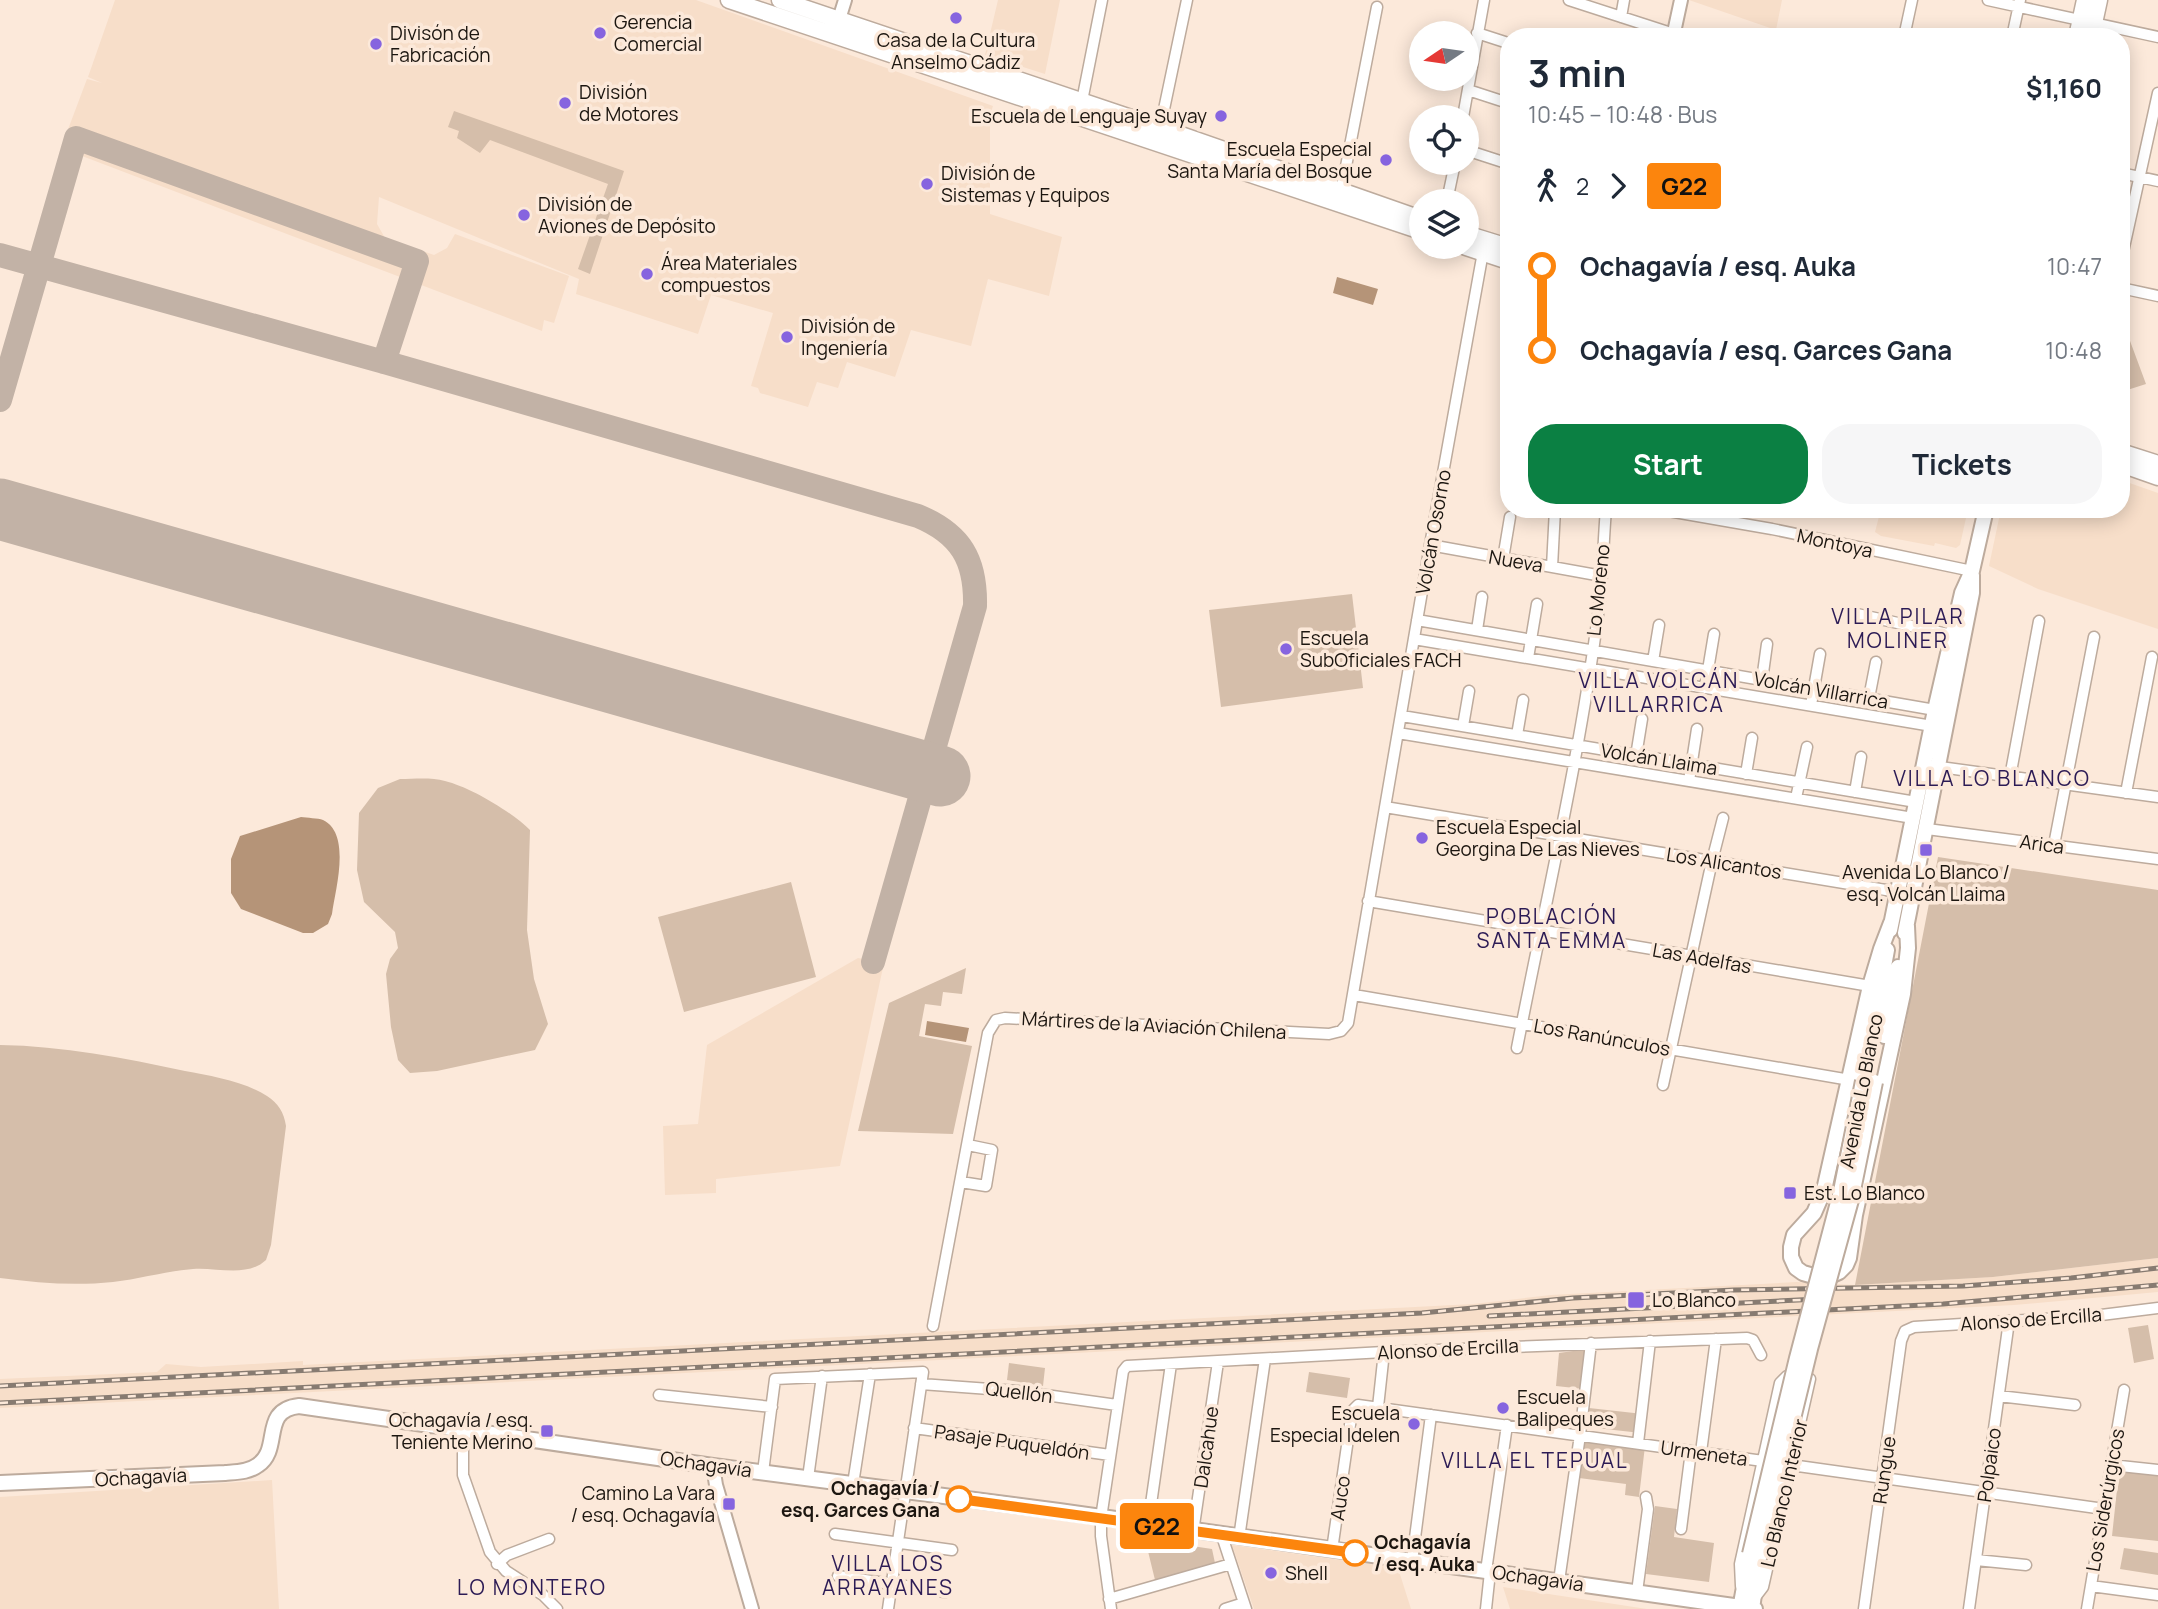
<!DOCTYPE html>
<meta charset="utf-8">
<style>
:root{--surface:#fff;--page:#f6f6f7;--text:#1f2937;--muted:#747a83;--accent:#0b8043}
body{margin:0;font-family:Manrope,sans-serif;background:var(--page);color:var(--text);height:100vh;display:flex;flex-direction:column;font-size:26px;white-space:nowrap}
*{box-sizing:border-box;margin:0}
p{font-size:23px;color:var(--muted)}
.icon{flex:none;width:38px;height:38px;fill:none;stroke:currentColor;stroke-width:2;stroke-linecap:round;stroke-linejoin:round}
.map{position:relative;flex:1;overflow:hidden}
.details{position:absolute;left:1500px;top:28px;width:630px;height:490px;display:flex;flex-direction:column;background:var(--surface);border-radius:28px;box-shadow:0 4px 18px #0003}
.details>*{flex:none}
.badge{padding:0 14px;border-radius:5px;font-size:24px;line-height:46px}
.needle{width:46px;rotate:257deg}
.controls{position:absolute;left:1409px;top:21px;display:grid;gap:14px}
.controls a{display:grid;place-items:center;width:70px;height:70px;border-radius:50%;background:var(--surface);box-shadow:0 4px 18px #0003;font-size:35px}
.map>.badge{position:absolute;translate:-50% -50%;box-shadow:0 0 0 4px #fff}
.legs{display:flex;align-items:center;gap:10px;height:77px;padding:0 28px;font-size:23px}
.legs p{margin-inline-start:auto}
.head{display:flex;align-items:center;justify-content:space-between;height:119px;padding:0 28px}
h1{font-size:38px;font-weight:700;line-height:52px}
.primary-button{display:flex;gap:14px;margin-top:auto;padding:14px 28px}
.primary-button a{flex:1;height:80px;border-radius:28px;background:var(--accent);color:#fff;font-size:28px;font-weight:700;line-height:80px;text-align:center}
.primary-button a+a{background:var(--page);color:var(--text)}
ul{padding:0 28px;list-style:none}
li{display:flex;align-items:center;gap:24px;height:84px;font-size:26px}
li i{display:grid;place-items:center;width:10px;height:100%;margin:0 9px;background:currentColor}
li i::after{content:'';width:18px;height:18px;margin:-9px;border:5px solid;border-radius:50%;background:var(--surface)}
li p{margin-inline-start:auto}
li:first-child i{background:linear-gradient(#0000 50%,currentColor 0)}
li:last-child i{background:linear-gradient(currentColor 50%,#0000 0)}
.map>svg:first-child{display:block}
.built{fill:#f7dec9}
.green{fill:#d5beaa}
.water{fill:#b59478}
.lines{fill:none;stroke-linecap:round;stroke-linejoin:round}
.taxiway{stroke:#c2b2a6;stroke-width:24}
.runway{stroke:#c2b2a6;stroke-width:61}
.minor-casing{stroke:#bdab9d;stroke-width:13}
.tertiary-casing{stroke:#bdab9d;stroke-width:16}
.secondary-casing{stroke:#bdab9d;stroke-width:18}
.primary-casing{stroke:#bdab9d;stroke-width:19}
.minor{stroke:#fff;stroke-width:10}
.tertiary{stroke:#fff;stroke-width:12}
.secondary{stroke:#fff;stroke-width:14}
.primary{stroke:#fff;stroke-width:16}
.rail-casing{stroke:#877b71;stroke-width:5}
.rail{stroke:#fce9da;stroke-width:2.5;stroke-dasharray:8;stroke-linecap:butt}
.secondary-bridge-casing{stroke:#bdab9d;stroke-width:18;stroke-linecap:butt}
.secondary-bridge{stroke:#fff;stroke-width:14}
.line-1-casing{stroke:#fff;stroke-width:16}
.line-1{stroke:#fc850d;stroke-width:10}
.poi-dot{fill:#8664df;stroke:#fce9da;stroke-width:2.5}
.stop-1-dot{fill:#fff;stroke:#fc850d;stroke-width:3.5}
.labels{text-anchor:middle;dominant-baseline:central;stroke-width:7;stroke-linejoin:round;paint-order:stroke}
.poi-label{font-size:19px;fill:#1c1610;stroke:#fce9da;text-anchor:start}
.street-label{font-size:19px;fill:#1c1610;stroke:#fce9da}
.stop-label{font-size:19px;font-weight:bold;fill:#1c1610;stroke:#fce9da;text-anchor:end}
.neighbourhood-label{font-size:21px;letter-spacing:2px;fill:#2c1b55;stroke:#fce9da}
</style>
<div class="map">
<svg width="2158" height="1609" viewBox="0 0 2158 1609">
<rect width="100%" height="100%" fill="#fce9da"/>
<path class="built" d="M115,0h581l297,106 -3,9v99l72,23 -13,59 -61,-17 -17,67 -60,-16 -16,47 -48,-15 -9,26 -21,-6 -9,25 -48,-14 -2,-5 -7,-2 22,-73 -62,-18 -13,39 -122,-40 3,-15 -200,-82 -2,27 8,14 49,17 13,-7 8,-14 114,42 -15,47 -10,-3 -2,11 -481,-183 26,-69 15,4 -14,-6z
M998,0h62l-15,74 -60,-19z
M1689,0h93l-6,30z
M2121,480l37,13v136l-120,-40 -49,-23 12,-57h120z
M1881,509h87l-8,36 -4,3 -21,-5 -1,3 -53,-10 -6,-4z
M858,958l26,5 -44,203 -124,13v14l-51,2 -2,-69 35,-2 9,-79z
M2158,1258v34l-144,13 -2014,103v-29l157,-7 9,-8 35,3 102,-6v4l1170,-61 78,-9 246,-13 58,3 138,-8z
M272,1480l7,129h-279v-112z
M1232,1545l166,23 13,41h-157z
M1503,1587l144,22h-137z"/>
<path class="green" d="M454,111l170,60 -34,103 -12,-5 30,-85 -118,-44 -10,13 -23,-15 2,-7 -11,-4z
M2123,322l23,62 -25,8v-69z
M1352,594l11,94 -142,19 -12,-97z
M400,779c14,0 31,-2 45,2 25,6 67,31 85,49l-3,100 7,49 14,45 -13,26 -98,21 -27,2 -12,-13 -7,-33 -5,-53 4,-15 8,-11 -3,-16 -31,-30 -7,-32 2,-57 19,-25z
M1938,857l220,33v368l-165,19 -138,8z
M791,882l25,95 -132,35 -26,-95z
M966,968l-4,26 -19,-2 -2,14 -16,-2 -6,32 53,10 -19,88 -95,-3 31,-128z
M0,1045c63,1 124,13 185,26 26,5 59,10 82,25 11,7 17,16 19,30l-15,119 -5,15c-19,18 -50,7 -73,9 -27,2 -53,10 -80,13 -38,4 -75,1 -113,-4z
M2148,1325l6,34 -20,4 -6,-35z
M1587,1349l-3,40 -28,-3 3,-33z
M1009,1363l36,5 -2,18 -36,-6z
M1309,1372l41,6 -3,20 -41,-6z
M1589,1408l54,6 -2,19 -54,-6z
M1584,1439l61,7 -6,51 -14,-2 1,-11 -47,-6z
M2119,1471l39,4v66l-46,-5z
M1655,1506l22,3 -3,28 40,6 -5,39 -63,-8z
M1145,1539l67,10 3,14 -60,17z
M2124,1548l34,5v22l-38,-6z"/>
<path class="water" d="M1337,277l41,12 -5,16 -40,-12z
M301,817c6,1 17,1 22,3 29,14 12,70 9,94l-4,10 -15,9h-10l-62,-24 -10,-16v-34l9,-23z
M927,1021l42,7 -3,14 -41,-7z"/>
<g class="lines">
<path class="taxiway" d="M0,255l384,107 534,154c43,18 58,44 57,90l-102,356
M0,400l76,-262 341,123 -33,101"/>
<path class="runway" d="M0,509l940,267"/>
<g class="minor-casing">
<path id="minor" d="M1569,0l105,34
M1988,0l170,37
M1621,17l3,-17
M1477,33l31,10
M1904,37l8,-37
M2012,37l8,-37
M1468,90l40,13
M1081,106l21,-106
M1463,117l21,-117
M1159,133l28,-133
M1466,150l37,12
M2121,173l37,8
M1341,192l36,-185
M1447,201l8,-38
M2121,261l37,-168
M2121,288l37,8
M1657,509l115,20 200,42
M1850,511l1,-2
M1430,545l172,31
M1503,559l7,-42
M1552,567l3,-58
M1857,614l95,21
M1417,620l518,90
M1477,630l5,-33
M1414,639l518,87
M1528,658l9,-54
M1653,661l6,-36
M1762,680l5,-36
M1705,688l9,-54
M1869,698l7,-36
M1811,705l9,-51
M1402,716l514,86
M1463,726l6,-35
M1398,733l515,85
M1517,735l6,-35
M1636,756l6,-37
M1933,766l225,31
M1746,774l6,-36
M2010,777l29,-156
M1689,781l8,-52
M1855,792l6,-35
M2126,793l26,-136
M1796,798l11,-51
M1385,807l513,85
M1927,829l231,30
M2054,845l40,-208
M1368,901l502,85
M1354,995l496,85
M1517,1048c28,-144 62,-287 81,-433 5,-35 5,-71 8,-106
M1663,1085l49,-224 11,-43
M961,1182l25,4 6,-36 -24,-5
M933,1326l55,-293 8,-13 9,-2 324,16 12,-3 7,-8 82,-478 53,-293
M921,1384l96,7 100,14
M659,1395l113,12
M1999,1396l76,9
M1378,1407l6,-55
M914,1428l196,27
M463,1430v45l27,77 16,19 37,24 14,14
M1638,1443l12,-102
M1701,1452l15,-113
M1791,1465l313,44
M2111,1465l47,5
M763,1472l12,-93 148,-7 -35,237
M808,1478l14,-102
M853,1484l17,-110
M1148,1525l23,-161
M1681,1529l10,-78
M1193,1532l25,-170
M835,1534l117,16
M1222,1536l24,73
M1239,1538l26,-179
M1332,1550l20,-139 6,-6 405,56
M1976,1560l50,5
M1412,1561l19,-146
M497,1564l10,-9 42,-16
M1486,1571l21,-146
M838,1576l107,16
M1559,1581l21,-146 11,-92
M1741,1586l-1,-22 40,-181 7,-7 8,-2
M2091,1586l67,9
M1637,1592l11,-83 -2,-12
M1109,1599l122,-35
M1753,1600l10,-13 47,-208
M1111,1609l-10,-73v-18l22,-147 4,-5 257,-14 363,-14 6,2 8,15
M1225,1609l19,-6
M1486,1609l4,-37
M1864,1609l37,-268 4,-10 9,-4 179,-11 65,-8
M1969,1609l40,-288
M2087,1609l37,-219"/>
</g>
<g class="tertiary-casing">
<path id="tertiary" d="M837,26l8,-26
M1673,37l8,-37
M713,1466l3,19 36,124"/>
</g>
<g class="secondary-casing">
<path id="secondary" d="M1891,923l-10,26 -11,37 -46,204 -10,23 -20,22 -3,12v10l5,11 7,5 14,4h11l11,-5 7,-7 3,-7 6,-43 48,-221 5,-46 -1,-22
M1890,930l45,-220 27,-117 10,-22 14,-62
M1905,933l67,-340v-18
M1884,1036l14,-69
M1863,1081l24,-131
M0,1483l225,-10c11,-1 24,-1 33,-8 24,-16 2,-55 41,-59l414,60 346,45 696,98
M1740,1609l10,-55
M1752,1609l7,-51"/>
</g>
<g class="primary-casing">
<path id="primary" d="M729,0l692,231
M780,0l381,128 260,91
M2077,37l8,-37
M2091,37l8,-37
M1466,234l42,13
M1466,247l42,14
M2121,452l37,12
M2121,464l37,13"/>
</g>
<use href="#minor" class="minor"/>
<use href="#tertiary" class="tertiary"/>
<use href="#secondary" class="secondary"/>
<use href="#primary" class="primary"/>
<g class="rail-casing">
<path id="rail" d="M1489,1316l329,-17
M0,1386l1422,-73 151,-15 161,-8 229,-4 108,-8 87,-10
M0,1403l1943,-99 215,-19"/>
</g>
<use href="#rail" class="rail"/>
<g class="secondary-bridge-casing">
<path id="secondary-bridge" d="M1750,1554l47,-196 44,-167 22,-110
M1759,1558l51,-209 41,-149 24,-118"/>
</g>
<use href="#secondary-bridge" class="secondary-bridge"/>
</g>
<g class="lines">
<g class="line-1-casing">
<path id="line-1" d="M959,1499l396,54"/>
</g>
<use href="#line-1" class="line-1"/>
</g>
<g class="poi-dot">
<circle cx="956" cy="18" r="7"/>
<circle cx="600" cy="33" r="7"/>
<circle cx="376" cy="44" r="7"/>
<circle cx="565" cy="103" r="7"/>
<circle cx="1221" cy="116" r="7"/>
<circle cx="1386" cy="160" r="7"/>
<circle cx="927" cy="184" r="7"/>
<circle cx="524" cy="215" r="7"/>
<circle cx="647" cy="274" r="7"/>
<circle cx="787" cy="337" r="7"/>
<circle cx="1286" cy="649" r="7"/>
<circle cx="1422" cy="838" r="7"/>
<rect x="1919" y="843" width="14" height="14" rx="3.5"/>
<rect x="1783" y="1186" width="14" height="14" rx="3.5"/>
<rect x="1627" y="1291" width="18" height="18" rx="3.5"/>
<circle cx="1503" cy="1408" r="7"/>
<circle cx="1414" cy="1424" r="7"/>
<rect x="540" y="1424" width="14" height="14" rx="3.5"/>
<rect x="722" y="1497" width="14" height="14" rx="3.5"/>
<circle cx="1271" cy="1573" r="7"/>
</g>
<g class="stop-1-dot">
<circle cx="959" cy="1499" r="12"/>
<circle cx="1355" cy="1553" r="12"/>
</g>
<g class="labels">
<g class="poi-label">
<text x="614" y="22">Gerencia<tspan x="614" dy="22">Comercial</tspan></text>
<text x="390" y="33">Divisón de<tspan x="390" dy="22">Fabricación</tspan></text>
<text x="956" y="40" text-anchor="middle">Casa de la Cultura<tspan x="956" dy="22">Anselmo Cádiz</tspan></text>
<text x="579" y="92">División<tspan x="579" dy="22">de Motores</tspan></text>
<text x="1207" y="116" text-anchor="end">Escuela de Lenguaje Suyay</text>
<text x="1372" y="149" text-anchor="end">Escuela Especial<tspan x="1372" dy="22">Santa María del Bosque</tspan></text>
<text x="941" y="173">División de<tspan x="941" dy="22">Sistemas y Equipos</tspan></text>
<text x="538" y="204">División de<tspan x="538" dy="22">Aviones de Depósito</tspan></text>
<text x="661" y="263">Área Materiales<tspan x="661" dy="22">compuestos</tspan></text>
<text x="801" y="326">División de<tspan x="801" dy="22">Ingeniería</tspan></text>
<text x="1300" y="638">Escuela<tspan x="1300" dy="22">SubOficiales FACH</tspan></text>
<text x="1436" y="827">Escuela Especial<tspan x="1436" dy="22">Georgina De Las Nieves</tspan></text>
<text x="1926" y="872" text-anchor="middle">Avenida Lo Blanco /<tspan x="1926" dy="22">esq. Volcán Llaima</tspan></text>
<text x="1804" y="1193">Est. Lo Blanco</text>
<text x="1652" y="1300">Lo Blanco</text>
<text x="1517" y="1397">Escuela<tspan x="1517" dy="22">Balipeques</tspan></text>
<text x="1400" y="1413" text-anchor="end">Escuela<tspan x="1400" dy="22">Especial Idelen</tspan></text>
<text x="533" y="1420" text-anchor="end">Ochagavía / esq.<tspan x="533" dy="22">Teniente Merino</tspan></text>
<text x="715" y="1493" text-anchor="end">Camino La Vara<tspan x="715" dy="22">/ esq. Ochagavía</tspan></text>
<text x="1285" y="1573">Shell</text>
</g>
<g class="street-label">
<text transform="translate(1433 532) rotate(-80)">Volcán Osorno</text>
<text transform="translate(1835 543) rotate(12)">Montoya</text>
<text transform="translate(1516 561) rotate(10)">Nueva</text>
<text transform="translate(1598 590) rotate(-84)">Lo Moreno</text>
<text transform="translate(1821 690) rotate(10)">Volcán Villarrica</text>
<text transform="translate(1659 759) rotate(9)">Volcán Llaima</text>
<text transform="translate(2042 844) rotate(8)">Arica</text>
<text transform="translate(1724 863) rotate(9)">Los Alicantos</text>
<text transform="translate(1702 958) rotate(10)">Las Adelfas</text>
<text transform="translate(1154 1025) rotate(3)">Mártires de la Aviación Chilena</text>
<text transform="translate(1602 1037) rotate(10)">Los Ranúnculos</text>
<text transform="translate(1861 1091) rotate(-79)">Avenida Lo Blanco</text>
<text transform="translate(2031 1319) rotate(-4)">Alonso de Ercilla</text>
<text transform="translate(1448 1349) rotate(-3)">Alonso de Ercilla</text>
<text transform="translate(1019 1392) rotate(7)">Quellón</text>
<text transform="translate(1012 1442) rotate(8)">Pasaje Puqueldón</text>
<text transform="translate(1206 1447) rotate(-82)">Dalcahue</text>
<text transform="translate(1704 1453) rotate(8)">Urmeneta</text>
<text transform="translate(706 1464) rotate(8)">Ochagavía</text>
<text transform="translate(1989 1465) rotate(-82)">Polpaico</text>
<text transform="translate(1884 1470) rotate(-82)">Rungue</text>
<text transform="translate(141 1477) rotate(-3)">Ochagavía</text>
<text transform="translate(1784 1493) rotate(-77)">Lo Blanco Interior</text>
<text transform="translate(1340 1498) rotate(-82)">Auco</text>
<text transform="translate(2105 1500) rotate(-80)">Los Siderúrgicos</text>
<text transform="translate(1538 1578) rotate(8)">Ochagavía</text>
</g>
<g class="stop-label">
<text x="940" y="1488">Ochagavía /<tspan x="940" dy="22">esq. Garces Gana</tspan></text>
<text x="1374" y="1542" text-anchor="start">Ochagavía<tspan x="1374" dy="22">/ esq. Auka</tspan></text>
</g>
<g class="neighbourhood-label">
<text x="1898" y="616">VILLA PILAR<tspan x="1898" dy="24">MOLINER</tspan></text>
<text x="1659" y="680">VILLA VOLCÁN<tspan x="1659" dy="24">VILLARRICA</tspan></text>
<text x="1992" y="778">VILLA LO BLANCO</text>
<text x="1552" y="916">POBLACIÓN<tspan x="1552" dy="24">SANTA EMMA</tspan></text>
<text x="1535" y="1460">VILLA EL TEPUAL</text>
<text x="888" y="1563">VILLA LOS<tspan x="888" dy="24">ARRAYANES</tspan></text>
<text x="532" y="1587">LO MONTERO</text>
</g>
</g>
</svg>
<div class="controls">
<a><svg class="needle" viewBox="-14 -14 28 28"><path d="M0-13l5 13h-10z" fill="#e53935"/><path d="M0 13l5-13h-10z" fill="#747a83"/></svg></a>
<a><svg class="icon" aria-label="locate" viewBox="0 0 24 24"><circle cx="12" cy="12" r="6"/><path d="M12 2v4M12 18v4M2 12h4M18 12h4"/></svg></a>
<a><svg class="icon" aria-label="layers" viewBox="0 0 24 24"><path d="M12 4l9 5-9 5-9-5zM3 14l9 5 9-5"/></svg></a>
</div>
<b class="badge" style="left:1157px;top:1526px;background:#fc850d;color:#111">G22</b>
<section class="details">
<div class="head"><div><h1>3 min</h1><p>10:45 – 10:48 · Bus</p></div><b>$1,160</b></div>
<div class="legs"><svg class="icon" aria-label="walk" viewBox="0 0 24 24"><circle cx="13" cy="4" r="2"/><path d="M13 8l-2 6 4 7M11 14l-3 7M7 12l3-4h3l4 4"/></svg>2<svg class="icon" aria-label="forward" viewBox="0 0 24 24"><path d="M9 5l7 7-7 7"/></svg><b class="badge" style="background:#fc850d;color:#111">G22</b></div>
<ul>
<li><i style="color:#fc850d"></i><b>Ochagavía / esq. Auka</b><p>10:47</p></li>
<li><i style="color:#fc850d"></i><b>Ochagavía / esq. Garces Gana</b><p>10:48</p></li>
</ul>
<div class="primary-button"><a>Start</a><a>Tickets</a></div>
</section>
</div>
